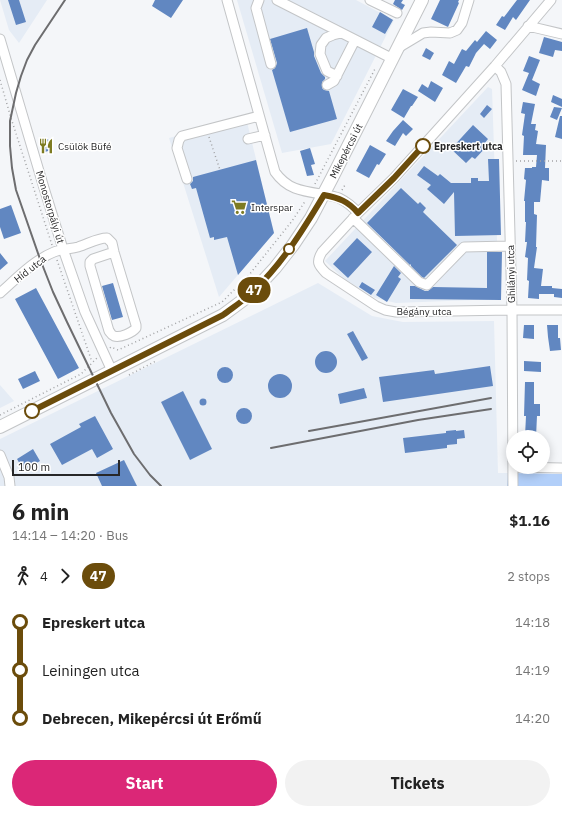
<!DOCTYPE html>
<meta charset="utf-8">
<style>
:root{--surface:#fff;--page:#f2f2f2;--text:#222;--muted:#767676;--accent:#db2777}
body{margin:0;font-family:"IBM Plex Sans",sans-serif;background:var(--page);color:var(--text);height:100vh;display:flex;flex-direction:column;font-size:15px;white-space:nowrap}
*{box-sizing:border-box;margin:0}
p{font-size:13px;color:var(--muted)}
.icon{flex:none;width:22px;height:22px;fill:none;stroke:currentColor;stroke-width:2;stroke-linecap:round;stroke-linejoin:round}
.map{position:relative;height:486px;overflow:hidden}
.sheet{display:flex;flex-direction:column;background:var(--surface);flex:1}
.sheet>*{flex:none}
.badge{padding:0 8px;border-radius:13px;font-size:14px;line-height:26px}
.controls{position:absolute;left:506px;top:430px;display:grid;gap:8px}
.controls a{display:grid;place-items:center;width:44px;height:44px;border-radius:50%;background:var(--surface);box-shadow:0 2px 10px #0003;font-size:20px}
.scale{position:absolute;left:12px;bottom:10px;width:108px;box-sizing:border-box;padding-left:4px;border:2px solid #272728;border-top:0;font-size:11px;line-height:14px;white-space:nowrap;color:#272728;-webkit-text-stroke:3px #fff;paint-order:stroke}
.map>.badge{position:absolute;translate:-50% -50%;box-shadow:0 0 0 2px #fff}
.legs{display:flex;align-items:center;gap:6px;height:44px;padding:0 12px;font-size:13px}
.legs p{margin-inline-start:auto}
.head{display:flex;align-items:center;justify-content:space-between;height:68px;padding:0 12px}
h1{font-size:22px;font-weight:800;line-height:30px}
.action{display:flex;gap:8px;margin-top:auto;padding:8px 12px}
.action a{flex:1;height:46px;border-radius:24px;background:var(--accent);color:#fff;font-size:16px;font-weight:800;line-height:46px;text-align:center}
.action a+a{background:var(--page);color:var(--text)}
ul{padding:0 12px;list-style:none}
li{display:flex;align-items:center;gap:14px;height:48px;font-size:15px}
li i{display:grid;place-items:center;width:6px;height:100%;margin:0 5px;background:currentColor}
li i::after{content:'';width:10px;height:10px;margin:-5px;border:3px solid;border-radius:50%;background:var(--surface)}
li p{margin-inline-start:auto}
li:first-child i{background:linear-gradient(#0000 50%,currentColor 0)}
li:last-child i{background:linear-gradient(currentColor 50%,#0000 0)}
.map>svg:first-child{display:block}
.built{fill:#e5ecf5}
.green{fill:#b2cff9}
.building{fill:#6187c1}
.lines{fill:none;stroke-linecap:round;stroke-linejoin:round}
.minor-casing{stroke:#c3c5c7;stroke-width:11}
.major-casing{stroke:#c3c5c7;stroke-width:14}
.path{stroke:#a2a3a5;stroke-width:1.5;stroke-dasharray:1 3;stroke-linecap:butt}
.minor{stroke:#fff;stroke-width:9}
.major{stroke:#fff;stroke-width:12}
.rail{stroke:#6d6d6f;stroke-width:2}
.line-1-casing{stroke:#fff;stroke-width:9}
.line-1{stroke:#6b4c0b;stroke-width:6}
.stop-1-dot{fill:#fff;stroke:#6b4c0b;stroke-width:2}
.labels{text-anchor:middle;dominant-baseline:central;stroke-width:3;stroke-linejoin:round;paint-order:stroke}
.poi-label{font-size:10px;fill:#272728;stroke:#fff;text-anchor:start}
.stop-label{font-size:10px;font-weight:bold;fill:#272728;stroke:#fff;text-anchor:start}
.street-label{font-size:10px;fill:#272728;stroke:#fff}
</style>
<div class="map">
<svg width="562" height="486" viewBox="0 0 562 486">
<rect width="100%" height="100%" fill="#f4f6f9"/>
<path class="built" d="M0,0h47l-28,43 -10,-13z
M237,0h119l38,20 -63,124 -49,9z
M488,87l4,2 7,210 -103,4 -21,-5 -32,-20 -18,-17z
M246,118l28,115 -55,64 -50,-159z
M318,283l54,33 31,6 91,-1 4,152h10l-1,13h-507v-47z
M0,385l14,16 -14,7z"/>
<path class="green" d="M508,473l54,1v12h-55z"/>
<path class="building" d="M8,0h11l7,22 -10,3z
M155,0h28l-12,18 -19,-12z
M395,0h8l-2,3 4,2 -3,5 -9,-6z
M440,0h19l-1,2 1,1 -11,24 -17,-8z
M517,0h13l-14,20 -3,-3 -8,13 -9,-5 6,-9 2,1z
M380,12l13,8 -8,14 -13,-7z
M307,28l7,24v4l7,17 4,4v2l-3,3v6l2,2 5,1 8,28 -47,13 -18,-62 3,-2 2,-5 -7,-24z
M486,31l11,9 -7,9 -6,-5 -8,9 -7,14 -3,-1 -10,17 -14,-8 7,-14 5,3 8,-15 4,2 9,-11 2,2z
M544,37l18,5v9l-7,-1 -2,7 -14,-4z
M426,48l8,5 -4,7 -8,-4z
M529,56l11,4 -8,20 8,4 -4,12 -14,-6 7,-17 -6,-2z
M431,81l12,7 -8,14 -17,-11 4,-7 6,4z
M403,89l15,8 -6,9h-1l-7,12 -13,-8z
M553,95l9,4v8l-11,-5z
M523,102l12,2 -4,20h5l-1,6 3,1 -2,13 10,1 -1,23h4v13l-7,-1 -2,22h-6v12l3,1 -1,32h1l-3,21 9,1 -2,17h11v2l10,1v9l-8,-1v-3h-15v5l-11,-1 1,-17 -2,-1 1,-22 -3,-1 2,-15h-2l1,-20h-1v-21h-1l2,-21 -2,-1 1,-11h7v-1h4l1,-12h-14l1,-19 -2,-1 3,-21 -4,-1z
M487,105l5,4 -8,9 -4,-4z
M554,107l8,1 -5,12 -7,-3z
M560,116h2v23l-7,-2z
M403,120l10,9 -7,7 -3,-3 -8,13 -9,-5 7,-10z
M473,125l15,14 -4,5 3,2 -12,13 -3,-2 -6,6 -15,-14z
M48,139l3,11 -6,2 -3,-11z
M370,145l16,9 -7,11 -2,-1 -8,14 -13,-7z
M310,148l5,16 -4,1 3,10 -7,1 -7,-25z
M488,159h11l2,76 -46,1 -1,-44 -10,12 -17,-15 4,-4 -14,-10 7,-9 14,10 2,-2 11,9h20v-5h7v3h11z
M256,160l18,73 -36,42 -11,-38 -13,3v-3l-4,1 -14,-50 -4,1 -2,-5 3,-3v-4z
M401,188l17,16 2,-2 6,6 -3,4 34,33 -33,33 -2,-1 -11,-11v-2l-1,1 -43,-42z
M11,205l10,28 -17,6 -4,-12v-18z
M357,238l15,14 -24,26 -15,-14z
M487,252h15l-1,48 -91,-1v-13h5l10,5h3l5,-4 54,1z
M0,253l8,10 -8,7z
M394,266l7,7 -3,4 3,2 -14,23 -11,-7z
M362,282l13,8 -4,5 -12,-8z
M113,283l10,34 -11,3 -10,-34z
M36,288l43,80 -21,11 -43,-80z
M524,325h10v14l-11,-1z
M547,325h11v13h2l1,12 -11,1 -2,-14z
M353,331l15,27 -6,3 -15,-27z
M315 362a11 11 0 1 1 22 0a11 11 0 1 1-22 0Z
M524,361l17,1v10l-17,-1z
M490,366l3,20 -110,16 -4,-25 55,-7 1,4z
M217 375a8 8 0 1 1 16 0a8 8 0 1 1-16 0Z
M35,371l5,10 -17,8 -5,-10z
M268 386a12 12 0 1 1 24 0a12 12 0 1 1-24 0Z
M525,382h9v22h6v12h-3l-1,21 -11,-1 1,-20h-2z
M364,388l3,10 -27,6 -2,-10z
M183,391l29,58 -22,11 -29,-58z
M199.5 402a3.5 3.5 0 1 1 7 0a3.5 3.5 0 1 1-7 0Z
M236 416a8 8 0 1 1 16 0a8 8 0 1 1-16 0Z
M95,416l18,33 -16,9 -5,-9 -30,16 -12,-21 31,-17 -2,-3z
M456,430v1l8,-1 1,8 -8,1v5l-10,1v3l-42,5 -2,-15 43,-5v-2z
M33,449l7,12 -16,10 -7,-12z
M124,460l13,26h-35l-6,-13z"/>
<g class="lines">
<g class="minor-casing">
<path id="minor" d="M227,0l48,172c12,17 26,19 46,22 5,1 12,2 18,4 8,4 14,9 19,15
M259,0l-3,8 15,56
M277,0l116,59
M370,0l27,13
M551,0l-56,66 -101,112 -36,35 -36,39c-6,10 -4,13 4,21l50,33 9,4 11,2 116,-2h50
M528,26l34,8
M0,39l44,149 19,61 22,63 27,59
M398,48l25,-15 8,-1 19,1 7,-3 5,-7 7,-23
M495,66l6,6 5,12 6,226 1,176
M337,76l-10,-5 -7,-17 1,-9 5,-7 7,-3 8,-2
M327,85l7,-4 21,-41
M248,139l17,-4
M187,179l-10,-31 2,-8 3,-4 77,-20
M353,218l66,64 8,3 37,-38 46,-1
M0,293c16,-14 34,-33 54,-41 7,-3 16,-3 24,-5 10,-3 19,-9 29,-9l5,5 2,9 22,73v3c-4,5 -16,10 -22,8 -3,-1 -3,-3 -5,-5l-19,-65v-4l3,-3 21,-7
M0,455l9,22 1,9
M515,467l47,1"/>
</g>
<g class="major-casing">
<path id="major" d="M0,427l223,-112 27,-20 25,-27 18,-23 18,-27 21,-40 90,-178"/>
</g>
<path class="path" d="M0,80l11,38 41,127
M209,137l11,33
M516,161h46
M315,184l61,-117
M342,190l3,-5
M57,260l35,102
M110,348l1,-1 7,3 104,-48 27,-27 43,-54 14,-21
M129,375l27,-14
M0,415l81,-41 16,-16"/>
<use href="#minor" class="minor"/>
<use href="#major" class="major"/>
<path class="rail" d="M65,0l-30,45 -8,15 -6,16 -5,17 -6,28v25l2,22 4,22 24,69 13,33 14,30 44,91 23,41 16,21 11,11
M309,431l39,-7 143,-26
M271,448l147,-28 73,-11"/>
</g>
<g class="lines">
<g class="line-1-casing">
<path id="line-1" d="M32,411l191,-96c9,-7 19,-13 27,-21 31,-28 53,-64 74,-99 15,3 24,6 34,18l36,-35 29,-32"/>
</g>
<use href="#line-1" class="line-1"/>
</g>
<defs>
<g id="restaurant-bare" transform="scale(1.2)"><path d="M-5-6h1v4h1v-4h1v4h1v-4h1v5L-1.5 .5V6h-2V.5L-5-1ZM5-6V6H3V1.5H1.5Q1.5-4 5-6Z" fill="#7d7b22" stroke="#fff" stroke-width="2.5" paint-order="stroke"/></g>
<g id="supermarket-bare" transform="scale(1.2)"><path d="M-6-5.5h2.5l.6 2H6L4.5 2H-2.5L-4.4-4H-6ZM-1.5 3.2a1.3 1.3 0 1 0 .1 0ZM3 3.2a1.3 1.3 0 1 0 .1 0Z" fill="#7d7b22" stroke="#fff" stroke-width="2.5" paint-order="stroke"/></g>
</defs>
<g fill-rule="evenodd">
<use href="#restaurant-bare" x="46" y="146"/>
<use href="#supermarket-bare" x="239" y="207"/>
</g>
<g class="stop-1-dot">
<circle cx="423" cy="146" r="7"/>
<circle cx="289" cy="249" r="5"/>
<circle cx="32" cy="411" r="7"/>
</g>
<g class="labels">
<g class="poi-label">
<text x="58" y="146">Csülök Büfé</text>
<text x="251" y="207">Interspar</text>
</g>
<g class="stop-label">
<text x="434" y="146">Epreskert utca</text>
</g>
<g class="street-label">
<text transform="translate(346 151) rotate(-63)">Mikepércsi út</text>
<text transform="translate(50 207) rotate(73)">Monostorpályi út</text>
<text transform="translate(30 269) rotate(-38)">Híd utca</text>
<text transform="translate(511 274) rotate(-91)">Ghilányi utca</text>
<text x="424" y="311">Bégány utca</text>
</g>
</g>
</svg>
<div class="controls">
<a><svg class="icon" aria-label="locate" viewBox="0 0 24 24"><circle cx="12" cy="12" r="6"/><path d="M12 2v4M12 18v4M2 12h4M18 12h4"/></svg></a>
</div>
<div class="scale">100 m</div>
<b class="badge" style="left:254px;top:290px;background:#6b4c0b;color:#fff">47</b>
</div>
<section class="sheet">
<div class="head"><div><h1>6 min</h1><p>14:14 – 14:20 · Bus</p></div><b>$1.16</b></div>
<div class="legs"><svg class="icon" aria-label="walk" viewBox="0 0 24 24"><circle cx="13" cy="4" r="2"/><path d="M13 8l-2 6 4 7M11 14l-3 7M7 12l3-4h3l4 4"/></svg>4<svg class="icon" aria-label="forward" viewBox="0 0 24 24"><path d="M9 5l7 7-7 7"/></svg><b class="badge" style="background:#6b4c0b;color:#fff">47</b><p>2 stops</p></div>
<ul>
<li><i style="color:#6b4c0b"></i><b>Epreskert utca</b><p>14:18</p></li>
<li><i style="color:#6b4c0b"></i><span>Leiningen utca</span><p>14:19</p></li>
<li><i style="color:#6b4c0b"></i><b>Debrecen, Mikepércsi út Erőmű</b><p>14:20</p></li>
</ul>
<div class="action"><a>Start</a><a>Tickets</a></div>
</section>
